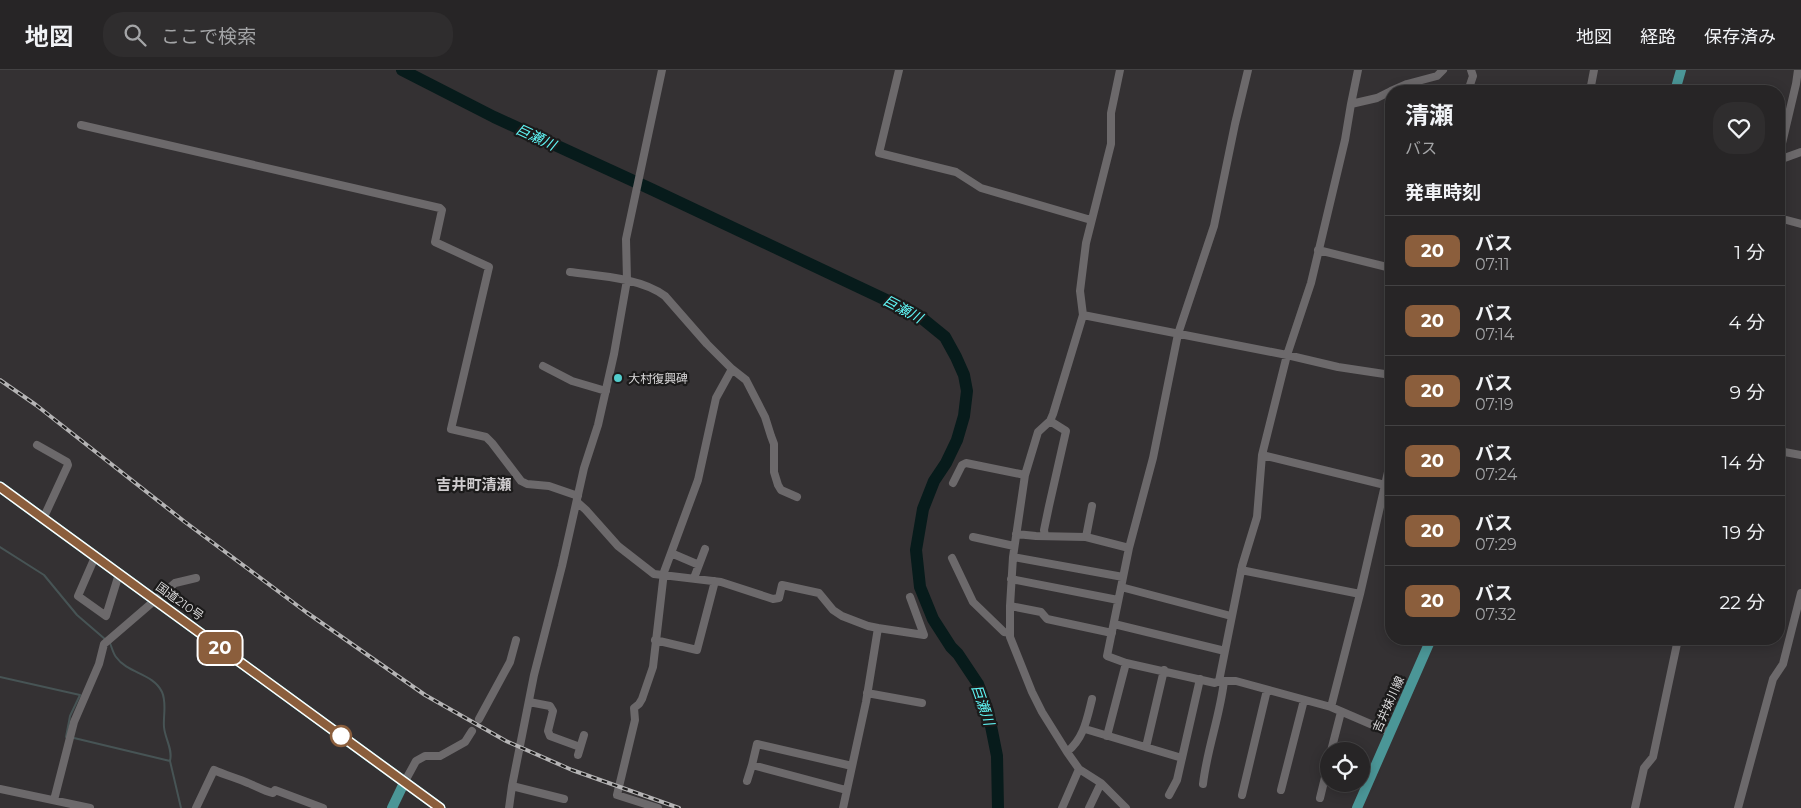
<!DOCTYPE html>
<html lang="ja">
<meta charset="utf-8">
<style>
:root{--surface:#272526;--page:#2f2d2e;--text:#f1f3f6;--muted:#a4a5a7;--line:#434243}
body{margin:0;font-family:Montserrat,"Noto Sans JP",sans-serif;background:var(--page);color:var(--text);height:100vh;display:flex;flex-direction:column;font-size:19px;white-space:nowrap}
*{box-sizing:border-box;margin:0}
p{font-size:16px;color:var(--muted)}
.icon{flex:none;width:28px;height:28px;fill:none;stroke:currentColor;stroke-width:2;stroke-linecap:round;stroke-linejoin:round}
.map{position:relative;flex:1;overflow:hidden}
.panel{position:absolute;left:1385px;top:15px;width:400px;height:560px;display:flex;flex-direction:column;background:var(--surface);border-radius:20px;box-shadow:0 2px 12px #0003,0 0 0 1px var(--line)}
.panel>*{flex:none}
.badge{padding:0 10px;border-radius:8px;font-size:18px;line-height:32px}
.tools{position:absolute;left:1320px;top:672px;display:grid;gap:10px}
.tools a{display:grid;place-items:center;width:50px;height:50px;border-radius:50%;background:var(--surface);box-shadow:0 2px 12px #0003,0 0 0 1px var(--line);font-size:25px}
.map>.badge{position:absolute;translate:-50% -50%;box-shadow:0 0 0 2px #fff}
h2{padding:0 20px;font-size:19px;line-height:45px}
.round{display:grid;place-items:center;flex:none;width:52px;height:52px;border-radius:20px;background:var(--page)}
.headline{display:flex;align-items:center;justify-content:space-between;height:85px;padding:0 20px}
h1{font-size:24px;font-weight:700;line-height:38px}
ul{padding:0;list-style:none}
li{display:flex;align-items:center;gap:15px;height:70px;padding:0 20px;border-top:1px solid var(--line)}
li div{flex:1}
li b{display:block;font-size:19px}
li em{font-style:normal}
li .badge{min-width:55px;font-weight:700;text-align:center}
header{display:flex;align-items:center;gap:30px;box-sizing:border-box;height:70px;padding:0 25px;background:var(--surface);border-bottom:1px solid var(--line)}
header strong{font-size:24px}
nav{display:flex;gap:28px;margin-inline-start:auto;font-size:18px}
.search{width:350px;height:45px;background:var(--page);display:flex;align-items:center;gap:12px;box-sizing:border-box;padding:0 18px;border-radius:20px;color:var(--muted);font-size:19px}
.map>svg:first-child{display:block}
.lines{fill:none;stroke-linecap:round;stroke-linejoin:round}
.stream{stroke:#475455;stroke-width:2}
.river{stroke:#071b1b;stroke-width:12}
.minor{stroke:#6c696b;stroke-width:8}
.major{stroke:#4b9697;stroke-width:10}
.highway{stroke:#35b4b4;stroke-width:11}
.rail-casing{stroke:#b5b4b5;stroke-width:4}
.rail{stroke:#1b1a1a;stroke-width:2;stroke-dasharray:5.5;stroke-linecap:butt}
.line-casing{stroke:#fff;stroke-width:11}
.line{stroke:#8b5e3c;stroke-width:8}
.poi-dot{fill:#52cdcd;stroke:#1b1a1a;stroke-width:2}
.stop-dot{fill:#fff;stroke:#8b5e3c;stroke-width:2.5}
.labels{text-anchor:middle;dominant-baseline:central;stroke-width:4.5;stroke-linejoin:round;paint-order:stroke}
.poi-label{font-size:12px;fill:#dbdadb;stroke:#1b1a1a;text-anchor:start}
.street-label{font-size:12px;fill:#dbdadb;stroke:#1b1a1a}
.water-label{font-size:14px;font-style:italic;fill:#60f8f8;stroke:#1b1a1a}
.quarter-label{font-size:15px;font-weight:bold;fill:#cfccce;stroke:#1b1a1a}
</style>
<header>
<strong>地図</strong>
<div class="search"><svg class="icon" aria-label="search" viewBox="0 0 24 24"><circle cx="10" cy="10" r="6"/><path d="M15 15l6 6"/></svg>ここで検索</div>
<nav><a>地図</a><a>経路</a><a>保存済み</a></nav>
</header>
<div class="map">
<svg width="1801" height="738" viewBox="0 0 1801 738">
<rect width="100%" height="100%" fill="#343133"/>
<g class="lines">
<path class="stream" d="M0,477l44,28 33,40 29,25
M110,573c2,5 3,10 6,14 12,17 37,16 46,35 5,11 1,24 2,35 1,12 9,22 6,34
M0,607l80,18 -10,21 -4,21h3
M74,668l96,23 11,47"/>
<path class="river" d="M402,0l92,47 157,72 267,126 27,22 11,20 8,18 3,16 -3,25 -7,24 -11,23 -12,18 -11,28 -7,41 4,37 13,32 18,28 7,7 20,30 4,11 6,16 9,45 1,52"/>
<path class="minor" d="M899,0l-20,83 77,19 25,16 110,32
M1120,0l-9,43v31l-25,99 -6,48 3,24 -30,99 -3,7 -12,11 -13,43 -12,82 -3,49v31l22,55 10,20 25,40 12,17 22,14 25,25
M1391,21l16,-7 30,-8 6,-6
M1468,21l5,-15 -2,-6
M1590,21l4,-21
M1351,34l7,-34
M81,55l359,83 2,2 -7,32 54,25 -38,162 35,8 6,6 29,38 6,3 22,2 29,10
M1779,86l17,-72 2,-14
M1779,90l22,-8
M1779,148l22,6
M1318,180l73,18
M570,202c30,4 71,6 95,24l42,48 25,25 14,11 19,37 6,19 3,8v28l4,13 3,5 16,7
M1083,245l204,40 51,12 53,8
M543,296l29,15 34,10
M37,375l30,17 1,3 -25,54
M1779,381l22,4
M1262,385l123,30
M953,413l9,-18 4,-2 59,12
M577,432l9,8 32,36 36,28 67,8 52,17 6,-1 3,-13 37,8 14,17 9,6 26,10 10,2 -12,74 -23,106
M1016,464l20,2 50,1 43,11
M1045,466l-1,-6 5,-24 17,-75 -16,-10
M973,467l41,9
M1086,467l6,-31
M671,483l28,12
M95,487l-17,39 28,20 13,-42
M1013,487l110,20
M952,488l21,44 31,30 6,1
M1241,500l119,24
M694,508l11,-29
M1011,509l107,21
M1121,517l110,29
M1010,536l31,6 6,7 65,14
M1114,554l111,27
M878,558l46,7 -14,-38
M655,570l42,10 18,-69
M1219,611l-4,2 -89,-20 -19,-7 22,-108 24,-90 25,-124 36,-108 21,-102 13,-54
M867,623l55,10
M529,632l21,4 3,5 -5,20 2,5 30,11
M1331,637l29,-113 31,-135
M479,649l31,-57 6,-22
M1085,659l97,29 -5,22 -8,15
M1389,662l-58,-25 -95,-26h-17l23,-115 15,-49 5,-62 25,-100 24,-72 34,-143 6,-36 26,-6 14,-7
M1107,666l19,-73
M1146,677l18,-77
M1331,681l10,-39
M1067,682c17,-14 20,-33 25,-53
M578,685l6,-20
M1182,688l18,-79
M752,695l5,-21 95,22
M747,711l5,-16 94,25
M404,713l12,-22 9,-5h15l25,-14 7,-11
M1203,714c4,-35 17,-68 21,-103
M512,716l52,13
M0,719l90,19
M1281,720l23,-90
M1242,725l25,-105
M1320,728l9,-37
M54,730l20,-78 25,-58 5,-20 71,-61 21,-5
M196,738l18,-38c11,5 22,8 34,13 8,3 16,8 25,10l2,-3 48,18
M509,738l3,-22 22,-111 28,-109 22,-98 14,-43 16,-71 13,-74 -1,-41 36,-169
M658,738l-41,-13 18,-75 -1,-12 5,-4 3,-5 11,-32 11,-95 34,-92 18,-82 16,-29
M1062,738l17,-39
M1089,738l12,-25
M1635,738l9,-40 9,-11 25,-118
M1738,738l35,-129 10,-15 18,-71"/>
<path class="major" d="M1675,21l6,-21
M392,738l12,-25
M1357,738l74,-169"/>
<path class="highway" d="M0,417l440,321"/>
<g class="rail-casing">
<path id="rail" d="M0,310l36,25 149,117 121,90 119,83 81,46 66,29 107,38"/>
</g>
<use href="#rail" class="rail"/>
</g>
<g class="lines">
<g class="line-casing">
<path id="line" d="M0,417l440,321"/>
</g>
<use href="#line" class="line"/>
</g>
<circle class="poi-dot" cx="618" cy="308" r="5"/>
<circle class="stop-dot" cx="341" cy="666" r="10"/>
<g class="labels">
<g class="poi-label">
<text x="628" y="308">大村復興碑</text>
</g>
<g class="street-label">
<text transform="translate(180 531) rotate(36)">国道210号</text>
<text transform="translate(1388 634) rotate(-66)">吉井妹川線</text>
</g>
<g class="water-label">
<text transform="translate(536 67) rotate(25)">巨瀬川</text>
<text transform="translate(903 239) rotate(28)">巨瀬川</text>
<text transform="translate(983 635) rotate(71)">巨瀬川</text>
</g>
<g class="quarter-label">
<text x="474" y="414">吉井町清瀬</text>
</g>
</g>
</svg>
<div class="tools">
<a><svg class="icon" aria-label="locate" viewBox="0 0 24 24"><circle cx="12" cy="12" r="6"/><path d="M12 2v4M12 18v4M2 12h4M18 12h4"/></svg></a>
</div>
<b class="badge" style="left:220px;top:578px;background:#8b5e3c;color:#fff">20</b>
<section class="panel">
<div class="headline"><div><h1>清瀬</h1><p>バス</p></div><a class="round"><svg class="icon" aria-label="heart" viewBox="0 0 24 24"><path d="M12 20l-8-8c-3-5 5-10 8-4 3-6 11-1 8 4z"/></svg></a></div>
<h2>発車時刻</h2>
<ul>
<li><span class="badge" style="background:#8b5e3c;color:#fff">20</span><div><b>バス</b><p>07:11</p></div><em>1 分</em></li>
<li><span class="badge" style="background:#8b5e3c;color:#fff">20</span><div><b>バス</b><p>07:14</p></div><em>4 分</em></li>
<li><span class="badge" style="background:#8b5e3c;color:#fff">20</span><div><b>バス</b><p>07:19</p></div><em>9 分</em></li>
<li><span class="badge" style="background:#8b5e3c;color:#fff">20</span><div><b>バス</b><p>07:24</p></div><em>14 分</em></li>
<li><span class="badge" style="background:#8b5e3c;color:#fff">20</span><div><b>バス</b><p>07:29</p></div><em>19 分</em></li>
<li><span class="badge" style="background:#8b5e3c;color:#fff">20</span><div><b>バス</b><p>07:32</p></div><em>22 分</em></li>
</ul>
</section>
</div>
